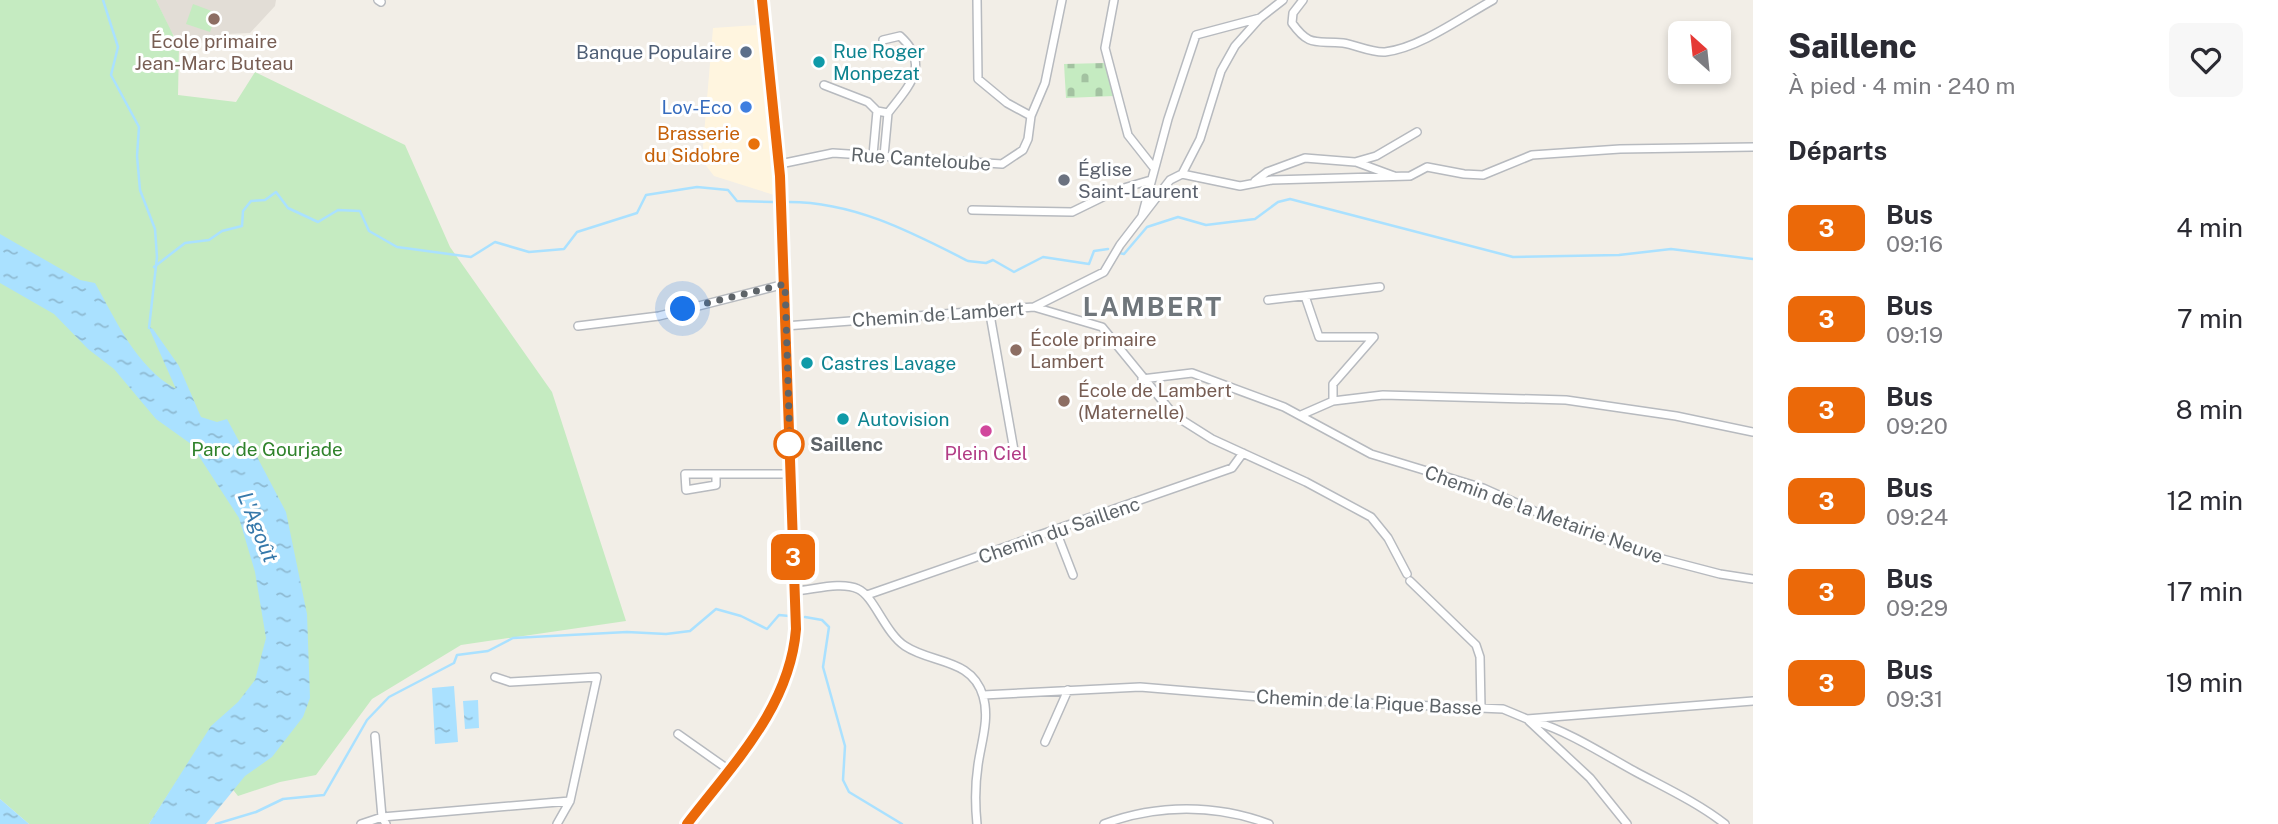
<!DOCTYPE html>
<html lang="fr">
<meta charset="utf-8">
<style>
:root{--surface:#fff;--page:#f7f7f7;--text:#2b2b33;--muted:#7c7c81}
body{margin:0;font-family:"Public Sans",sans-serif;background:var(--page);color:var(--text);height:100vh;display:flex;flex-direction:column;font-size:26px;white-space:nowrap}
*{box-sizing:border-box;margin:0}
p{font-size:23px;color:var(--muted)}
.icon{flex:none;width:38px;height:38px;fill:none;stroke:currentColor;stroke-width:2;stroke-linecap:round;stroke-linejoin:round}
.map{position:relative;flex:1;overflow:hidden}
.sheet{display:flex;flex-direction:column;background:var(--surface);width:525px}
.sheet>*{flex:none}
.badge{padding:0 14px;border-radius:10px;font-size:24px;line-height:46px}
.needle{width:46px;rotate:333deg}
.buttons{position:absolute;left:1668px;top:21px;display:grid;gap:14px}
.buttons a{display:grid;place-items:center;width:63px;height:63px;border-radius:10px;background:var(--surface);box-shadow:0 4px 10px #0003;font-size:35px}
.you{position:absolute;width:35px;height:35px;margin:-18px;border:5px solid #fff;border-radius:50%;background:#1a73e8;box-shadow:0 0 0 10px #1a73e833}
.map>.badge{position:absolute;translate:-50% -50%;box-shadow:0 0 0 4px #fff}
h2{padding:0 35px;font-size:26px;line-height:63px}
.round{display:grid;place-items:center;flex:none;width:74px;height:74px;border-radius:10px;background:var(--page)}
.overview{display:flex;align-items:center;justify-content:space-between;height:119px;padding:0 35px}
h1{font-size:33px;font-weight:800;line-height:52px}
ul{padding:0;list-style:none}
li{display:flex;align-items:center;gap:21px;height:91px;padding:0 35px}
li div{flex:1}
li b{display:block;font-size:26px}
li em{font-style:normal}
li .badge{min-width:77px;font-weight:700;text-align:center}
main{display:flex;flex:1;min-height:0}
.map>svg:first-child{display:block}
.commercial{fill:#fff5df}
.education{fill:#e2ddd6}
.cemetery{fill:url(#cemetery-stones)}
.park{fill:#c5ebc1}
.water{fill:url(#water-ripples)}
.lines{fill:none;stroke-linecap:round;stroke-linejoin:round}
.stream{stroke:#aae1ff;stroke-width:2.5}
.street-casing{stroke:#b7babf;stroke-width:10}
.secondary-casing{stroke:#b8bcc2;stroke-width:14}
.street{stroke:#fff;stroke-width:7}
.secondary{stroke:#fff;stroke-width:10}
.line-casing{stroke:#fff;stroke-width:16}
.line{stroke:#eb6909;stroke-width:10}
.walk{stroke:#5e6469;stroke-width:7;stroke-dasharray:0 12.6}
.education-dot{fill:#8d6e63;stroke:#fff;stroke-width:2.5}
.service-dot{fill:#5c6f8a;stroke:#fff;stroke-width:2.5}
.culture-dot{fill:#0f9aa8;stroke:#fff;stroke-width:2.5}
.shop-dot{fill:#3f7fe0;stroke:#fff;stroke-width:2.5}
.food-dot{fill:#e8710a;stroke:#fff;stroke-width:2.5}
.worship-dot{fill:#6b7280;stroke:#fff;stroke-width:2.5}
.hotel-dot{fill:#d1479c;stroke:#fff;stroke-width:2.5}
.stop-dot{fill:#fff;stroke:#eb6909;stroke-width:3.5}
.labels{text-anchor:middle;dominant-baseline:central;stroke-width:6;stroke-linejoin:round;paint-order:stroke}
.education-label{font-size:19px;fill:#785e54;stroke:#fff;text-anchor:start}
.culture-label{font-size:19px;fill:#0d838f;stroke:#fff;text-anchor:start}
.service-label{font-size:19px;fill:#4e5e75;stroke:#fff;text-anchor:end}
.shop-label{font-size:19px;fill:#366cbe;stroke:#fff;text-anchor:end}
.food-label{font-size:19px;fill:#c56008;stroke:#fff;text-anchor:end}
.street-label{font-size:19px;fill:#5e6469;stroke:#fff}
.worship-label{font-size:19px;fill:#5b616d;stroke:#fff;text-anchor:start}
.stop-label{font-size:19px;font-weight:bold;fill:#5e6469;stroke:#fff;text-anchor:start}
.park-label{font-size:19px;fill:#2f822b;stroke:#fff}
.hotel-label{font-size:19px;fill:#b23c85;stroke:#fff}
.water-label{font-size:21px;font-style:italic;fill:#3578aa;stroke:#fff}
.district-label{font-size:26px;font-weight:bold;letter-spacing:2px;fill:#6f767b;stroke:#fff}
</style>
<main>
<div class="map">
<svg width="1753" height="824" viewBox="0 0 1753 824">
<defs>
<pattern id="cemetery-stones" width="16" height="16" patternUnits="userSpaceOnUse" patternTransform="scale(1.75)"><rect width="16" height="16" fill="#c5ebc1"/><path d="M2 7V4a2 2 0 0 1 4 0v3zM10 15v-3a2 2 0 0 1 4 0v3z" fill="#a3c2a1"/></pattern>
<pattern id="water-ripples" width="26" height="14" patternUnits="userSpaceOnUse" patternTransform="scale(1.75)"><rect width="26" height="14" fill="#aae1ff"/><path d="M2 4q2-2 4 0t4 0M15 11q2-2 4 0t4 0" fill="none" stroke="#8ebad2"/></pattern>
</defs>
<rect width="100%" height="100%" fill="#f2eee7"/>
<path class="commercial" d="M757,25l17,170 -60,-19 -10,-13 -1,-17 10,-118z"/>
<path class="education" d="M156,0h120l-1,6 -25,27 -22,1 -38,13h-5l-14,-15z"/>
<path class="cemetery" d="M1105,63l9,33 -48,2 -2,-34z"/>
<path class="park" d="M0,0h156l23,47 -1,48 58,7 19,-30 150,73 45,102 102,145 74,229 -165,24 -89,54 -56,76 -36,7 -42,14 -39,-49 -50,77h-120l-29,-25z
M193,4l24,9 -7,19 -24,-8z"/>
<path class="water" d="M0,234l80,46 15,3c21,37 41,84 81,106l-28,-63 5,3 26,37 22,51 16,5 10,-3 14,26 12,4 33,63 21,102 3,84 -7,19 -31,40 -27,19 -39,48h-57l62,-98 27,-24 17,-22 11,-42 -11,-66 -16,-54 -48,-74 -35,-25 -42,-50 -26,-20 -34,-35 -54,-31z
M454,686l4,56 -23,2 -3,-56z
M478,700l1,28 -14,1 -2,-28z
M0,799l29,25h-29z"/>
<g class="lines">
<path class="stream" d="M103,0l15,47 -7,28 28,52 -2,29 3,34 15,39 2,28 -8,71
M789,202c65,0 122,30 179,59l18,2 7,-3 21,12 29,-15 46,7 5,-13 14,-2
M1119,253l5,1 23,-27 31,-10 28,8 49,-6 23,-17 12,-3 223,58 106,-2 52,-6 82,10
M154,267l31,-24 24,-3 13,-9 20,-5 1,-15 8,-10 14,-1 11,-8 12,16 30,14 20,-12 22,1 9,20 28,16 74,10 24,-15 34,10 35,-3 13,-17 60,-19 9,-18 51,-8 31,3 9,11 37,1
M805,617l17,3 7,7 -6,40 22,79 -2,34 6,12 53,32
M216,824l40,-12 27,-13 41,-4 43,-75 22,-23 65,-34 3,-8 31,-4 25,-13 114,-6 39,2 24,-3 26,-22 25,7 26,13 12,-14 10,1"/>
<g class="street-casing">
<path id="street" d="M378,0l3,2
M977,0l1,79 29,24 24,13
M1114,0l-9,48 23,87 26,33
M1303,0l-10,13 -1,10c18,25 24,17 51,20 13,2 29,10 42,9 35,-4 77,-35 108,-52
M883,40l17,-4c32,29 8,51 -12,77
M824,85l44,17 9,9 11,2 -4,43
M873,155l4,-44
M1356,162l38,14
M780,164l53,-11 169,11 21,-14 5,-11 3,-23 14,-33 17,-83
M1182,174l18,-35 21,-68 14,-25 25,-28
M1255,181l12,-9 38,-14 50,4 21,-6 41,-24
M972,210l100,2 45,-22 34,-10
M1142,216l26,-97 28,-84 64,-17 23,-18
M1305,296l14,41h55l-41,47v17
M1268,300l112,-13
M1034,307l68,20 72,88 38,24 94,43 65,35 17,21 19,36
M989,309l26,147
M578,326l81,-10 126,-32
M785,326l249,-19 70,-35 16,-27 50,-65 12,-6 58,12 32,-6 138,-4 17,-9 37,7 19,1 49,-20 88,-6 133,-2
M1142,379l50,-6 92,34 87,47 112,34 87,39 81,29 69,18 33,5
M1301,415l32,-14 50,-6 183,5 110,16 77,16
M716,477v8l-30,5 -1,-16h106
M1056,531l17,44
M1410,581l66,64 4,12 1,51
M794,591c19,-1 47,-10 64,-2 16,7 27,44 47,57 27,18 67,12 78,50 7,22 -2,47 -5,69 -3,20 -3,39 -1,59
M867,595l365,-127 11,-15
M495,677l15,5 87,-5 -27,124 -13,23
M983,695l157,-8 156,13 207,9 24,10 226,-18
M1529,721l61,57 37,46
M1534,721c36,11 69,33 102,51 30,16 62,31 89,52
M678,734l51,36
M375,736l7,81 4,7
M1045,742l23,-52
M361,824l21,-7 188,-16
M1104,824c53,-20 112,-20 165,0"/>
</g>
<g class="secondary-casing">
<path id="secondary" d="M687,824c46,-60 103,-117 109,-195l-15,-440 -19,-189"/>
</g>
<use href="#street" class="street"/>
<use href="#secondary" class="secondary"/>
</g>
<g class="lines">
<g class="line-casing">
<path id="line" d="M687,824c46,-60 103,-117 109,-195l-16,-453 -18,-176"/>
</g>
<use href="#line" class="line"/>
<path class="walk" d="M683,309l102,-25 5,164 -1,-4"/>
</g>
<g class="education-dot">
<circle cx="214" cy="19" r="7"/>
<circle cx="1016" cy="350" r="7"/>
<circle cx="1064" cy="401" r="7"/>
</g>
<circle class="service-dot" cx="746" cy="52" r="7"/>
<g class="culture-dot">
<circle cx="819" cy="62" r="7"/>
<circle cx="807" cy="363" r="7"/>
<circle cx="843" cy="419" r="7"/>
</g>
<circle class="shop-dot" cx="746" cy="107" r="7"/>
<circle class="food-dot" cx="754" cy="144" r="7"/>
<circle class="worship-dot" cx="1064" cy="180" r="7"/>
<circle class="hotel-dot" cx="986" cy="431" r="7"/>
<circle class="stop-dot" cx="789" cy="444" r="14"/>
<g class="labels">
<g class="education-label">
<text x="214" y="41" text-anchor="middle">École primaire<tspan x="214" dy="22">Jean-Marc Buteau</tspan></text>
<text x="1030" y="339">École primaire<tspan x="1030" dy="22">Lambert</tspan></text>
<text x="1078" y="390">École de Lambert<tspan x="1078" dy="22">(Maternelle)</tspan></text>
</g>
<g class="culture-label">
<text x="833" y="51">Rue Roger<tspan x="833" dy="22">Monpezat</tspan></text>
<text x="821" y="363">Castres Lavage</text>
<text x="857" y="419">Autovision</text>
</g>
<g class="service-label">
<text x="732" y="52">Banque Populaire</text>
</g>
<g class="shop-label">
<text x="732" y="107">Lov-Eco</text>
</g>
<g class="food-label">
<text x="740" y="133">Brasserie<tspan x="740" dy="22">du Sidobre</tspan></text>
</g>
<g class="street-label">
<text transform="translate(921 159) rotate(4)">Rue Canteloube</text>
<text transform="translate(938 314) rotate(-4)">Chemin de Lambert</text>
<text transform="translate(1544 514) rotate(20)">Chemin de la Metairie Neuve</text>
<text transform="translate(1059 530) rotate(-19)">Chemin du Saillenc</text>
<text transform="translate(1369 702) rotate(3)">Chemin de la Pique Basse</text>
</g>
<g class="worship-label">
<text x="1078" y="169">Église<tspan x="1078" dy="22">Saint-Laurent</tspan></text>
</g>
<g class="stop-label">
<text x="810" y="444">Saillenc</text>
</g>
<g class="park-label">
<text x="267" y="449">Parc de Gourjade</text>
</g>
<g class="hotel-label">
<text x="986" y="453">Plein Ciel</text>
</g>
<g class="water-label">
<text transform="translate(258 527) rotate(68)">L'Agoût</text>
</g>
<g class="district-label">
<text x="1153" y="306">LAMBERT</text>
</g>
</g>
</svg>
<div class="buttons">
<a><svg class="needle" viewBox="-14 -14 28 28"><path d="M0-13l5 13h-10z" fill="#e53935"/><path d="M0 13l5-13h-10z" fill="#7c7c81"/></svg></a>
</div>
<div class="you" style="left:683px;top:309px"></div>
<b class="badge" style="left:793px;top:557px;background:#eb6909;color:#fff">3</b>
</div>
<section class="sheet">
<div class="overview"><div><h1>Saillenc</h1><p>À pied · 4 min · 240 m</p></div><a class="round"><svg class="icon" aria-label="heart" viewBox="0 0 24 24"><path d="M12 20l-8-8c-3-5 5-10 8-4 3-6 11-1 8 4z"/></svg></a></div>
<h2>Départs</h2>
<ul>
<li><span class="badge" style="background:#eb6909;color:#fff">3</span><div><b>Bus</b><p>09:16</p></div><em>4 min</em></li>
<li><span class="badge" style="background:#eb6909;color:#fff">3</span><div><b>Bus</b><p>09:19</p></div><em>7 min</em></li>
<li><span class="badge" style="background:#eb6909;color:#fff">3</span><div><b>Bus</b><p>09:20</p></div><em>8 min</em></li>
<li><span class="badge" style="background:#eb6909;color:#fff">3</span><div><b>Bus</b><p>09:24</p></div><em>12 min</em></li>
<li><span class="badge" style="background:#eb6909;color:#fff">3</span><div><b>Bus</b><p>09:29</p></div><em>17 min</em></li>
<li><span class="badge" style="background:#eb6909;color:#fff">3</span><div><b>Bus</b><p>09:31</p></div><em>19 min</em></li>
</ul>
</section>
</main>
